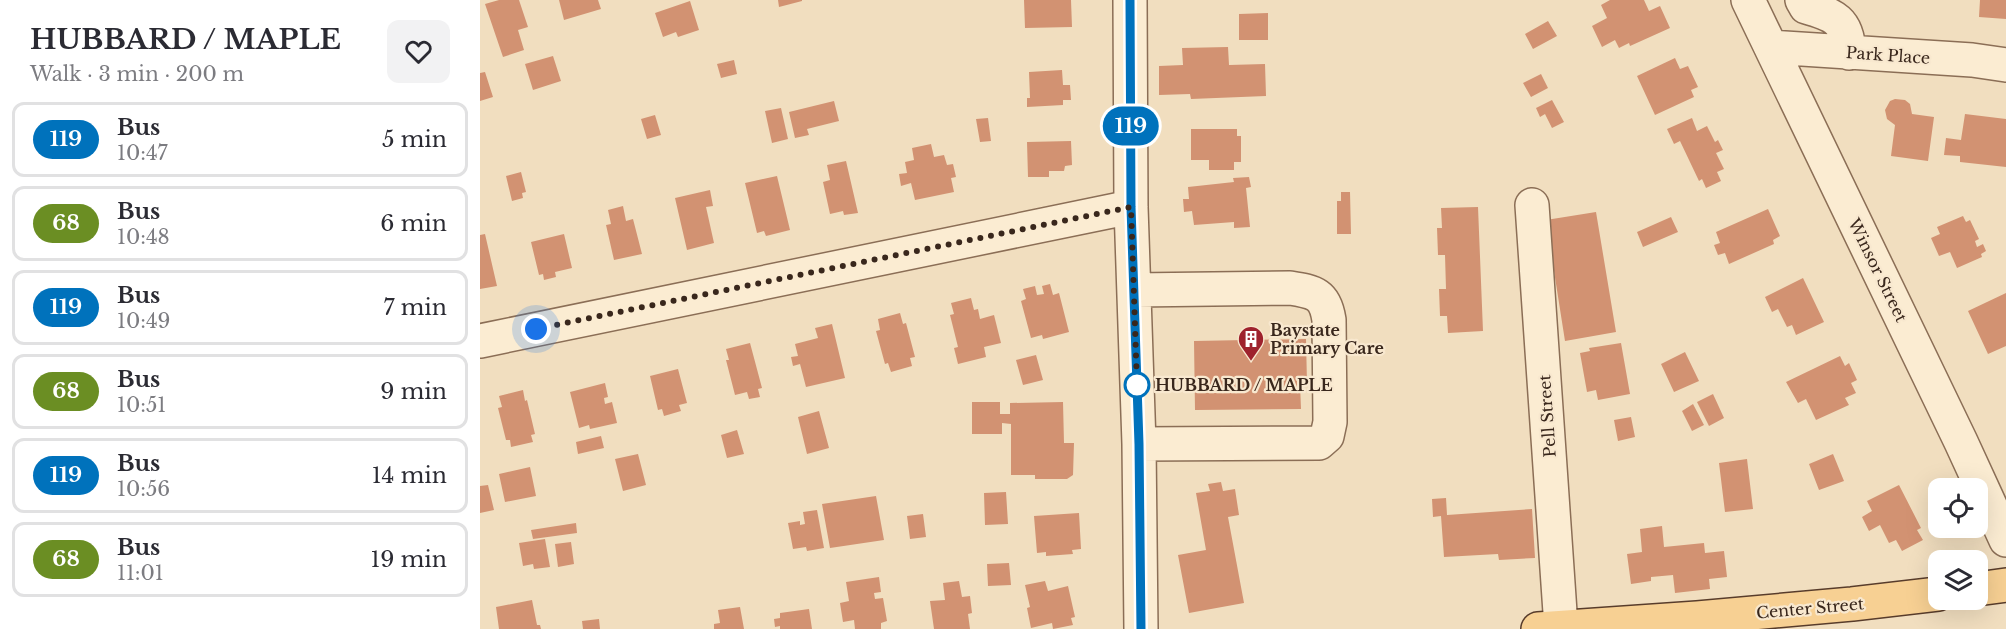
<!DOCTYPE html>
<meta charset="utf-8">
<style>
:root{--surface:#fff;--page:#f2f2f3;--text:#2b2b33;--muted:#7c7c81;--line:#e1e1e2}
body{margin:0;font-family:"Libre Baskerville",serif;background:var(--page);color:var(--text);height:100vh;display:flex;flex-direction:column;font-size:22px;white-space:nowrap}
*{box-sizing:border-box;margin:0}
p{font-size:20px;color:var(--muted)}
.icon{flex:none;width:33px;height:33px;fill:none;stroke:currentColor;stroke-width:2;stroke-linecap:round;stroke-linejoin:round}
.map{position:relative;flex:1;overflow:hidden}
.details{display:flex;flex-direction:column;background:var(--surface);width:480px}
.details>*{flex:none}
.badge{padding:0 12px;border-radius:20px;font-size:21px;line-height:39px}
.controls{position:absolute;left:1448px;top:478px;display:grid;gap:12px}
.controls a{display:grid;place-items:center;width:60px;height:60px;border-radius:12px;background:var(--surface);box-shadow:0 6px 24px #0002;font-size:30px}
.you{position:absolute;width:30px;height:30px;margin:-15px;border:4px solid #fff;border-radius:50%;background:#1a73e8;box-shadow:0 0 0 9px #1a73e833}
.map>.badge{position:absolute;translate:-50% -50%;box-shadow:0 0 0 3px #fff}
.round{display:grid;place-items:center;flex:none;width:63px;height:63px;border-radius:12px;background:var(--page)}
.summary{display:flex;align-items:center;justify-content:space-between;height:102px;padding:0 30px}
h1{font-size:28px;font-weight:800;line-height:45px}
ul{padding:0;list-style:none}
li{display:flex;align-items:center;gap:18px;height:75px;margin:0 12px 9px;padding:0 18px;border:3px solid var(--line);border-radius:12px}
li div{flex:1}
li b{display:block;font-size:22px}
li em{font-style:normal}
li .badge{min-width:66px;font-weight:700;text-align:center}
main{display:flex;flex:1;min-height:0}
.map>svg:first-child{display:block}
.building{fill:#d29272}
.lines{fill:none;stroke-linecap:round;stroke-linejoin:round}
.minor-casing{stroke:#8b6e56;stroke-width:36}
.major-casing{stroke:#583c2b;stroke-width:36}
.minor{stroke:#fbecd2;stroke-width:33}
.major{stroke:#f7d093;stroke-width:33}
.line-casing{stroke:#fff;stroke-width:14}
.line{stroke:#0072bc;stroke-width:9}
.walk{stroke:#39271c;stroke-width:6;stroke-dasharray:0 10.8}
.stop-dot{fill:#fff;stroke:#0072bc;stroke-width:3}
.labels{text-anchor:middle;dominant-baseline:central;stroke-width:4.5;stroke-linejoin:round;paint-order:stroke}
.street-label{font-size:16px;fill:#39271c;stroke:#f8e8cf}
.poi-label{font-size:16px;font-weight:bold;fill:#39271c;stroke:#f8e8cf;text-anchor:start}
.stop-label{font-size:16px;font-weight:bold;fill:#39271c;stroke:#f8e8cf;text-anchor:start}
</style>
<main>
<section class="details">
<div class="summary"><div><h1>HUBBARD / MAPLE</h1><p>Walk · 3 min · 200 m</p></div><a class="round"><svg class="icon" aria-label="heart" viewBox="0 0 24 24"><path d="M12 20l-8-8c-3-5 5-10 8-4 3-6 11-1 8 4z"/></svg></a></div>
<ul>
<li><span class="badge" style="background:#0072bc;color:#fff">119</span><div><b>Bus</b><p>10:47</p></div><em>5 min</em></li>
<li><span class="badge" style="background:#6b8e23;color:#fff">68</span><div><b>Bus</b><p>10:48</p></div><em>6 min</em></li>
<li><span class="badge" style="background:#0072bc;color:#fff">119</span><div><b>Bus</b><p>10:49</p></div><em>7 min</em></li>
<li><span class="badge" style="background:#6b8e23;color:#fff">68</span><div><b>Bus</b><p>10:51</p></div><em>9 min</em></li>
<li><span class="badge" style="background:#0072bc;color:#fff">119</span><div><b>Bus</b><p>10:56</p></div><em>14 min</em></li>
<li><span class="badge" style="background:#6b8e23;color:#fff">68</span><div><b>Bus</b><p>11:01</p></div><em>19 min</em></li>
</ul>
</section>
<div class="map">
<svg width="1526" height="629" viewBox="0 0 1526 629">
<rect width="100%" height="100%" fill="#f1debf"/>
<path class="building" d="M19,0h20l9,27 -10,3 6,20 -21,7 -18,-53z
M79,0h39l3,9 -37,11z
M298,0h24v1l-23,6z
M544,0h47l1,27 -47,1z
M1130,0h34l5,11 11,-5 10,22 -40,18 -1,-3 -10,5 -4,-8 -13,7 -10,-21 15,-8 -6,-13z
M1500,0h26v19l-27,-2z
M210,1l9,29 -21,7 -2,-5 -13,5 -8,-24z
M788,13v27h-29v-26z
M1068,21l9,15 -24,13 -8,-15z
M748,47l1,18 36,-1 1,32 -75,3 -1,-5 -31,1v-29l24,-1 -1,-17z
M73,56l8,25 -28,9 -8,-26z
M1195,58l5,11 8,-3 10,21 -7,3 3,7 -39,18 -18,-39z
M254,60l3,14 -16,4 -4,-14z
M582,70l1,15h7l1,15h-8v5l-36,2v-9h3l-1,-26z
M5,72l8,25 -13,4v-28z
M1061,74l7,14 -17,9 -8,-14z
M1415,99l10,1 5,4 2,10 22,3 -6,44 -37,-5 4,-31 -8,-6 -2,-9 5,-9z
M1072,100l12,22 -12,6 -7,-14 -5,3 -4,-9z
M354,101l5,20 -32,8 2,6 -14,3 -6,-26z
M301,108l7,31 -16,4 -7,-32z
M1485,114l41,5v48l-46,-5v-6l-16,-1 2,-17 15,2z
M175,115l6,20 -14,4 -6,-20z
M508,118l3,23 -11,1 -4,-23z
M1212,118l5,13 10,-5 8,16 3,-2 5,10 -7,3 8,16 -7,3 4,9 -15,7 -4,-9 -3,2 -19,-40 -6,3 -7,-15z
M711,129h46v7h4v26h-7v8h-25v-10h-18z
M591,141l1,24 -7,1 -1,5h-15v6h-21l-1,-35z
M451,144l3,13 10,-2 3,10 6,-1 3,13 -5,1 3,14 -39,8 -4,-17 -10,3 -2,-12 8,-1 -2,-11 9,-2 -2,-12z
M366,161l12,52 -14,2 -1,-4 -13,3 -7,-32 7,-2 -3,-15z
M41,172l5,20 -4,1 1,5 -11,3 -6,-25z
M297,176l13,54 -24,6 -2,-5 -7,2 -12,-50z
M769,177l2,10 -5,1 4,39 -16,1v-6l-40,3 -2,-14 -8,1 -1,-13h6l-1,-12 46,-5 -1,-4z
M230,190l3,16 -7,1 8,36 -27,7 -12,-52z
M861,192h9l1,42h-14v-33h4z
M143,206l3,15 7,-2 9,35 -28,6 -8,-35 5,-1 -3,-14z
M998,207l5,124 -35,2 -1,-17h-7l-1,-27h7l-1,-34h-7l-1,-27h5l-1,-20z
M1288,209l12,27 -7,4 1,4 -45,20 -4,-11 -7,2 -4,-10 6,-2 -4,-11z
M1116,212l20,120 -51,9 -19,-121z
M1483,216l3,6 4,-2 9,19 -4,2 2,6 6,-3 3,7 -5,3 1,3 -25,11 -7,-16 -11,4 -8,-18 9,-4 -3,-7z
M1191,217l7,15 -35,15 -6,-15z
M5,234l12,52 -17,3v-54z
M84,234l8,34 -17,4 1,5 -12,3 -1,-6 -4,1 -8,-33z
M1323,278l21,44 -28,13 -4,-10 -5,2 -9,-18 -6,3 -7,-15z
M570,284l3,11 6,-2 10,39 -26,7 -1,-4 -11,3 -10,-37 5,-2 -3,-10 12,-3 2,9 7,-1 -2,-8z
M1526,293v53l-18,8 -20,-43z
M491,298l3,12 4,-1 2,10 14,-4 7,28 -17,4 2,10 -28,7 -4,-16 4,-1 -8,-32 4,-1 -3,-11z
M420,313l3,11 3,-1 9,34 -5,1 2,8 -21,6 -3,-9 -3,1 -9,-33 4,-1 -2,-11z
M352,324l13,54 -39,9 -6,-23 -7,2 -2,-9 7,-1 -3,-12 23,-6 -3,-10z
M826,339l1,45h-7l1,25 -106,1 -1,-69z
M270,343l12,45 -4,1 2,8 -11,2 -2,-7 -12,3 -9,-35h3l-3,-11z
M1141,343l9,51 -32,6 -2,-10 -9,2 -7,-39 10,-2 -1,-3z
M1205,352l14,29 -25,11 -13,-28z
M556,355l7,25 -20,5 -7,-25z
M1360,356l5,10 4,-3 8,17 -6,3 5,10 -11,5 4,7 -33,15 -10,-21 -8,4 -12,-21z
M198,369l9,34 -8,2 2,6 -17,5 -2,-7 -4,1 -8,-34z
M125,383l3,14 -4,1 1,6 7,-2 5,21 -27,6 -1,-4 -10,3 -9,-36z
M43,390l2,11 2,-1 8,34 -4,1 2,7 -22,5 -1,-7h-4l-8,-32 4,-1 -3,-11z
M1233,394l11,24 -15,8 -12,-24z
M492,402h28v12h10v-11l53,-1 1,41h10l-1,32 -6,4h-32v-4h-24v-51l-9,-1v11h-30z
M1213,404l11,21 -12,6 -10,-20z
M339,411l10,37 -22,6 -9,-37z
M1151,417l4,20 -17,4 -4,-21z
M257,430l7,24 -17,4 -6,-23z
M121,436l3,12 -26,6 -2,-12z
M158,454l8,31 -23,6 -8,-32z
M1353,454l11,27 -25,9 -10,-26z
M1267,459l6,50 -28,3 -6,-49z
M50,467l6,29 -31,6 -6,-28z
M741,482l2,9 12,-2 4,26 -11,2 16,86 -55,10 -11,-58 28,-5 -10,-57 14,-2 -2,-7z
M8,485l6,25 -14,3v-27z
M1419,485l22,43 -4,2 6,10 -21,11 -6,-11 -7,3 -9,-18 -11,6 -7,-14 10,-6 -5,-10z
M526,492l2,32 -23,1 -1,-32z
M396,496l8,44 -54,8 -8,-44z
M966,498l1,17 85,-6 3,49 -36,2 -1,-6 -54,3 -3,-41 -8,1 -1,-18z
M337,510l7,38 -17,3 -1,-4 -13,2 -5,-26 12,-2v4l5,-1 -2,-12z
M599,513l2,36 -9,1 1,4 -27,2v-4l-9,1 -3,-37z
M443,514l3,23 -16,2 -3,-23z
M96,523l1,10 -44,6 -2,-9z
M1182,526l2,21 40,-4 1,10 19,-2 3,26 -18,2 1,10 -35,4 -2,-18 -22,2v4l-20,3 -4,-30 15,-2 -2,-23z
M65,539l5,28 -16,2 -1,-5 -10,2 -4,-23z
M91,542l3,22 -16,3 -3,-23z
M529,563l2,22 -23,1 -1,-22z
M399,577l2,15 -7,1 1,6 8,-1 4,23 -6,2v6h-26l-1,-9 -11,2 -3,-19 9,-2 -3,-19z
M479,581l3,16 8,-1 2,17 -4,1 2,15h-36l-4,-28 15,-1 -2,-17z
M565,581l3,10 20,-5 7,31 -4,1 2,7 -20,4 -1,-6 -21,5 -4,-20 3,-1 -5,-22z
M52,600l5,25h3l1,4h-42l-3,-22z
M260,607l4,22h-30v-5l6,-1 -2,-13z
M329,609l3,20h-32v-3l-5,1 -1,-8 6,-1v-5z
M119,619l1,10h-17l-1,-8z"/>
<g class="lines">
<g class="minor-casing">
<path id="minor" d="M650,0l1,207 8,237 2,185
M1268,0l213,442 45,98
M1322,0l4,7c28,8 42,13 43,46
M1291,47l201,13 34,5
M1052,205l29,422
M654,290l156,-2c25,4 35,6 39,32l1,102 -3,14 -8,7 -180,1
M0,341l651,-134"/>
</g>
<g class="major-casing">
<path id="major" d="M1497,589l29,-4
M1058,629l159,-11 155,-14 86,-10"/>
</g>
<use href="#minor" class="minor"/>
<use href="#major" class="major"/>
</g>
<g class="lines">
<g class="line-casing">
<path id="line" d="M650,0l1,207 8,237 2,185"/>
</g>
<use href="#line" class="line"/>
<path class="walk" d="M56,329l595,-122 6,178"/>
</g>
<defs>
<g id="building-pin" transform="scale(1.35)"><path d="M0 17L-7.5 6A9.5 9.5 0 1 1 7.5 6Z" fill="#9e222d" stroke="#f8e8cf"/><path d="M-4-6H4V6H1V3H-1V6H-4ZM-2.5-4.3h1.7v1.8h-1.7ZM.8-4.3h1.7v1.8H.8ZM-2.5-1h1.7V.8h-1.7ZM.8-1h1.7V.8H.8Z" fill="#fff"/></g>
</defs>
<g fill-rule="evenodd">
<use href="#building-pin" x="771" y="339"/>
</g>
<circle class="stop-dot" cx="657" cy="385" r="12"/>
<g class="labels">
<g class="street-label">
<text transform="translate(1408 55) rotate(4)">Park Place</text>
<text transform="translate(1398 270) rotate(64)">Winsor Street</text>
<text transform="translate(1067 416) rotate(-94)">Pell Street</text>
<text transform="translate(1330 608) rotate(-5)">Center Street</text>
</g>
<g class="poi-label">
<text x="790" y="330">Baystate<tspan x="790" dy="18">Primary Care</tspan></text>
</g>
<g class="stop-label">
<text x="675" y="385">HUBBARD / MAPLE</text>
</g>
</g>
</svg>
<div class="controls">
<a><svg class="icon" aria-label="locate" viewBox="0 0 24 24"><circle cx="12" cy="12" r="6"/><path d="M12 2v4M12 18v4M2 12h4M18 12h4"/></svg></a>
<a><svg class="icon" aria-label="layers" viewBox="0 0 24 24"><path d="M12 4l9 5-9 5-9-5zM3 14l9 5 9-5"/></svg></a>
</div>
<div class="you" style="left:56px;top:329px"></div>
<b class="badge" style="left:651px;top:126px;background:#0072bc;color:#fff">119</b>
</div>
</main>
